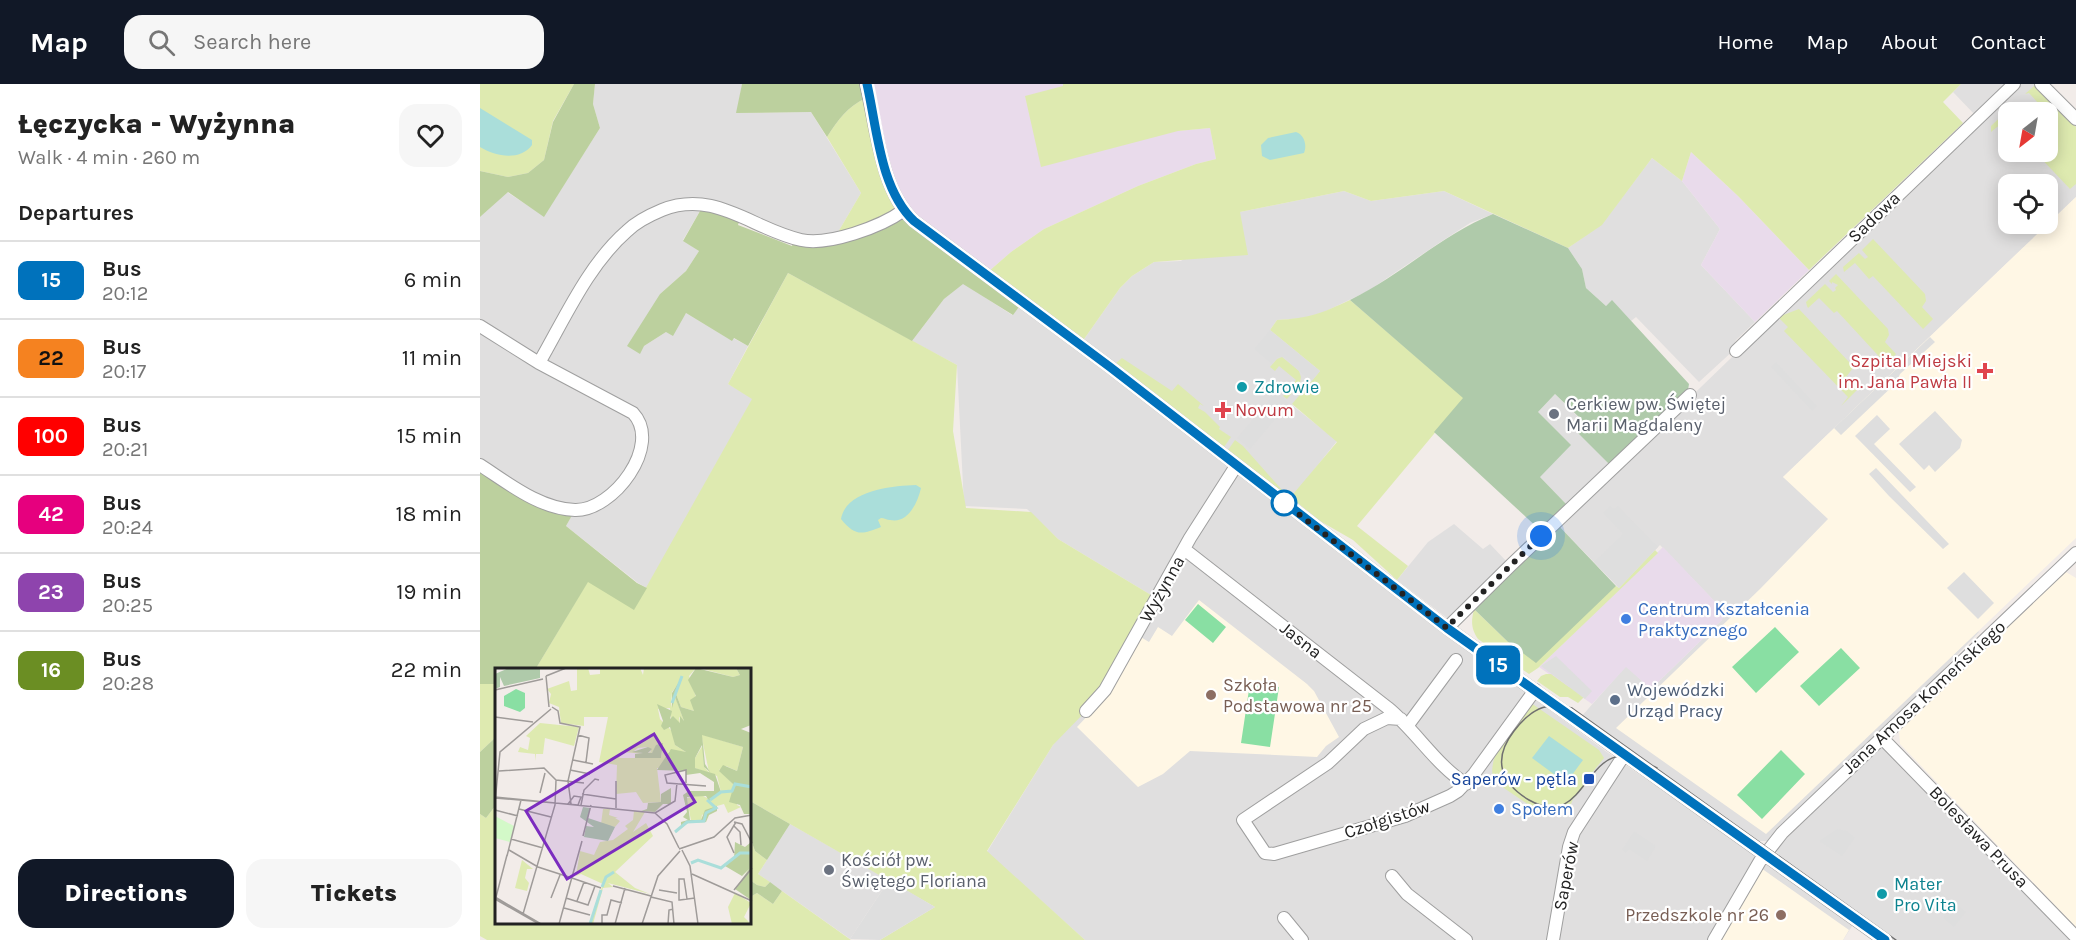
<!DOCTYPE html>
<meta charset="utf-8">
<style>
:root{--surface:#fff;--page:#f6f6f6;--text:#222;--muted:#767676;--line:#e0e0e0;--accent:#111827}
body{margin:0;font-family:Karla,sans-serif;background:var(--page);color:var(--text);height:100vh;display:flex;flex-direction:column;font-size:22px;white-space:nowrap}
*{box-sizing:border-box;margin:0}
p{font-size:20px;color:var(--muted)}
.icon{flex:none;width:33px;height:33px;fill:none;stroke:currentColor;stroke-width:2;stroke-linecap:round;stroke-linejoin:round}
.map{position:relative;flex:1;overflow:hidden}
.sheet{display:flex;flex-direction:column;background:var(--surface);width:480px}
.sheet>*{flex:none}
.badge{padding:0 12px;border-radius:9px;font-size:21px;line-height:39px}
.needle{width:39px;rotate:211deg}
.controls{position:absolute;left:1518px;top:18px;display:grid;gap:12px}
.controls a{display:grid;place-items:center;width:60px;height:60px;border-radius:12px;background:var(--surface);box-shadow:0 3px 15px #0003;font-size:30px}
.you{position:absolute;width:30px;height:30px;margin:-15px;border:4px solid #fff;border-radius:50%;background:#1a73e8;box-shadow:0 0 0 9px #1a73e833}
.map>.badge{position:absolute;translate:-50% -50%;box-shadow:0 0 0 3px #fff}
h2{padding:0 18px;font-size:22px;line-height:54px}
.round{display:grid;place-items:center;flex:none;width:63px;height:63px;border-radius:18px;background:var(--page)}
.headline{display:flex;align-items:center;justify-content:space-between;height:102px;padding:0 18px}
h1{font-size:28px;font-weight:800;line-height:45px}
.primary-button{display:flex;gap:12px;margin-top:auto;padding:12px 18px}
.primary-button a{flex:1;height:69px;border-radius:18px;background:var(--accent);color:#fff;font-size:24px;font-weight:800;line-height:69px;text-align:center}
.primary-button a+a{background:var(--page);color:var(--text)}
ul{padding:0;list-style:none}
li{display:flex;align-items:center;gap:18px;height:78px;padding:0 18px;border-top:2px solid var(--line)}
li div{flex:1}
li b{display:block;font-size:22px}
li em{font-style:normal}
li .badge{min-width:66px;font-weight:700;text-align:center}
header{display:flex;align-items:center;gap:36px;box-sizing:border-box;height:84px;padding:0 30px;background:var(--accent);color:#fff}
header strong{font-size:28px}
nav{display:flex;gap:33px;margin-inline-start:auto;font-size:21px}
.search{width:420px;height:54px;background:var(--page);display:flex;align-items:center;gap:15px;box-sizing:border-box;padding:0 21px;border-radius:18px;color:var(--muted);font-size:22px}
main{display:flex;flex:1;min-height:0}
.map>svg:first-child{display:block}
.residential{fill:#e0dfdf;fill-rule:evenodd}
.industrial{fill:#e9dbeb}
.education{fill:#fff7e5}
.grass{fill:#deeab0}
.forest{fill:#bcd09e}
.cemetery{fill:#afcaaa}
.pitch{fill:#89dfa3}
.parking{fill:#dedede}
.water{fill:#aadeda}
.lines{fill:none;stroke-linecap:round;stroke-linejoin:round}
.minor-casing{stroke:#9f9f9f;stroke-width:14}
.minor{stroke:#fff;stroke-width:12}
.tram{stroke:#707070;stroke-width:1.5}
.line-casing{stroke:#fff;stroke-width:14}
.line{stroke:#0072bc;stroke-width:9}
.walk{stroke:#222;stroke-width:6;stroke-dasharray:0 10.8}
.health-dot{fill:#e0444e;stroke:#fff;stroke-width:2}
.culture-dot{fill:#0f9aa8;stroke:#fff;stroke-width:2}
.worship-dot{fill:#6b7280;stroke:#fff;stroke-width:2}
.stop-dot{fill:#fff;stroke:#0072bc;stroke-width:3}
.shop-dot{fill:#3f7fe0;stroke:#fff;stroke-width:2}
.education-dot{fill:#8d6e63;stroke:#fff;stroke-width:2}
.service-dot{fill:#5c6f8a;stroke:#fff;stroke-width:2}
.transit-dot{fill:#1a4fb4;stroke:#fff;stroke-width:2}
.labels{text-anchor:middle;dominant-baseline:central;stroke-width:4.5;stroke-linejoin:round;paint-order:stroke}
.street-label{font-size:18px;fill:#222;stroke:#fff}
.health-label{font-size:18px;fill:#be3a42;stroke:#fff;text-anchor:end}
.culture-label{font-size:18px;fill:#0d838f;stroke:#fff;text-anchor:start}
.worship-label{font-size:18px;fill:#5b616d;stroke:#fff;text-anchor:start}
.shop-label{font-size:18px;fill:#366cbe;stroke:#fff;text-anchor:start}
.education-label{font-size:18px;fill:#785e54;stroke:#fff;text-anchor:start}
.service-label{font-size:18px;fill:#4e5e75;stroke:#fff;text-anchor:start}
.transit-label{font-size:18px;fill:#164399;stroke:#fff;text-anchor:end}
.inset-river{fill:none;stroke:#aadeda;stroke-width:3}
.inset-road{fill:none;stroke:#9f9b99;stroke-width:1.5}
.view{fill:#7b2cbf;fill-opacity:0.15;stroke:#7b2cbf;stroke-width:3}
.inset-edge{fill:none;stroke:#222;stroke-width:3}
</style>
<header>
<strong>Map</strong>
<div class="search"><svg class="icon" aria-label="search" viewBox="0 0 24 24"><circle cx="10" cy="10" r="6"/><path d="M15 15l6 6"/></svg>Search here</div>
<nav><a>Home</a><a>Map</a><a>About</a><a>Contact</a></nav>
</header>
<main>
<section class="sheet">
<div class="headline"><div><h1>Łęczycka - Wyżynna</h1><p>Walk · 4 min · 260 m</p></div><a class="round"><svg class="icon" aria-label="heart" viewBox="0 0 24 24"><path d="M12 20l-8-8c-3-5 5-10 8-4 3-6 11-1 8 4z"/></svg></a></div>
<h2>Departures</h2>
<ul>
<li><span class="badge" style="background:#0072bc;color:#fff">15</span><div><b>Bus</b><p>20:12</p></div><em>6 min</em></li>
<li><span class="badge" style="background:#f58220;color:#111">22</span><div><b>Bus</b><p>20:17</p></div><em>11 min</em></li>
<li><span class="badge" style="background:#f00;color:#fff">100</span><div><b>Bus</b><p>20:21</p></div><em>15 min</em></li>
<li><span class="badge" style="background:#e6007e;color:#fff">42</span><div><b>Bus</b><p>20:24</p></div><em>18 min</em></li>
<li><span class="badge" style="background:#8e44ad;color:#fff">23</span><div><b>Bus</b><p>20:25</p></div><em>19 min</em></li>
<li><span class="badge" style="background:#6b8e23;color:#fff">16</span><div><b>Bus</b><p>20:28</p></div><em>22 min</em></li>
</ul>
<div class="primary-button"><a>Directions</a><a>Tickets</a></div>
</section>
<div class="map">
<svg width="1596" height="856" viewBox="0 0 1596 856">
<rect width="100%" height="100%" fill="#f2ece9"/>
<path class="residential" d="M115,0h147l-5,29 74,-1 50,81 -27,46 -21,2 -109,-37 -21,36 16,11 -13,20 -26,23 -16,52 22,-14 20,-19 45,27 2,-2 15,8 -20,38 25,14 -106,190 -9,-5 -72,-57 8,-15 -11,-2 -83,-44v-248l27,-25 37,24 56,-88 -7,-24z
M1481,0h50l-34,33 -24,-25z
M1535,0h22l39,39v74l-293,280 196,155 -106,111 -106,98h-11l-175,-124 45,-51 25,23 71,-69v-11l-62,-64 -41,43 -61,-63zM1528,28h40v40h-40zM1528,100h40v40h-40z
M1172,74l30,23 38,48 -19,36 54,57 -19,18 -2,4 1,5 -36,33 -63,-65 -5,4 -19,-20 -6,5 -20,-18 -4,-19 -14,-21 34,-24z
M864,107l27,10 73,-10 49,23 -23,9 -31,20 -71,48 -46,22 -18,5 -27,2 -7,10 50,41 -28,34 45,36 -48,60 -207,-159 38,-54 12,-12 22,-14 27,-1 59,-49z
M483,199l49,32 9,-11 429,333 154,113 250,173 -11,17h-758l-98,-88 66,-107 103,-147 -98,-59 -31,-30 -63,-3 -7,-141 -45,-24 32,-42z
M1075,310l29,29 -7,8 33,34 -43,40 -27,-28 -2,-65z
M974,440l29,25 7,-5 17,18 -56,55 -4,1 -50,-38 31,-38z
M1402,659l189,197h-179l-113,-82 -3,-7 3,-9z
M310,740l99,56 -39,59 -92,-65z"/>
<path class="industrial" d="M391,0h192l115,47 32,-3 6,31 -20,5 -58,22 -94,43 -33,23 -23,20 -31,-22 -50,-43 -16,-33z
M1211,68l47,44 71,74 -54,52 -54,-57 19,-36 -38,-48z
M1183,463l59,62 2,5 -2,6 -71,69 -25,-22 -34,37 -53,-37z"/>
<path class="education" d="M1596,113v341l-310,296 -150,-106 144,-139 68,-70 -45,-42z
M1586,488l10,6v349l-176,-183 -1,-13z
M719,516l108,84 7,7 25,46 -13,9 -9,11 -127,-6 -27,23 -25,13 -61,-60 32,-34 30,-57 10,6 9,-15 14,9z
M1281,784l88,62 -6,10h-123z"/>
<path class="grass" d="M0,0h94l-21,37 -9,39 -16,13 -20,4 -28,-6z
M583,0h898l-18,18 20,21 -154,147 -71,-74 -47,-44 -9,29 -30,-23 -50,67 -34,23 -124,-57 -73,10 -27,-10 -104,21 8,43 -94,7 -22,14 -12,12 -38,54 -94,-70 23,-20 33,-23 94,-43 58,-22 20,-5 -6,-31 -32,3 -137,36 -16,-71 38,-10z
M1555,1l41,42v57l-6,5 -35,-37h13v-40h-40v18l-6,-7 -11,9v-6l24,-23 9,8 3,-3 3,2 8,-7 -9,-10 -4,1z
M386,14l18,88 15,28 -65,25 27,-46 -34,-56c11,-17 20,-30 39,-39z
M1393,155l52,55 1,7 -4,6 11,12 -10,10 -50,-53 -4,3 -14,-16 -11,9 -1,-5 16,-14 6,6 3,-2 -6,-7z
M308,189l169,92 -4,66 13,77 65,4 27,27 98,59 -70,113 -33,34 -66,106 98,89h-205l55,-33 -185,-106v-131h-215l53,-89 46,28 118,-210 -24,-15z
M1356,190l52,55 1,6 -4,7 11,12 -10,10 -49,-53 -3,2 -15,-15 -11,10 -1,-2 -1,-4 19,-18 8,8 3,-2 -1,-2 3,-3 -6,-3v2l-3,-3z
M870,216l114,98 -107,128 51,40 -11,14 -44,-40 -33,-19 -26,-21v-7l43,-51 -45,-38 28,-33 -50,-41 7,-10c33,-2 43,-6 73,-20z
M1319,225l51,54 3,5 -7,9 12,12 -17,17 7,-9 -64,-66 4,-4 -10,-10z
M802,273l17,14 2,6 -1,6 -13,16 -4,-3 13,-16 -17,-14 -4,5 -5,-4 7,-8z
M642,274l50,33 6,-7 26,22 -4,-2 -2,4 7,4 15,15 -1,2 12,8 -7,10 -108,-84z
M755,356l8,6 40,45 -1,1 -54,-42z
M1175,466l3,3 -120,115 -9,6 -51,-35c-7,-11 -7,-17 -4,-30l33,32 109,-55 3,2z
M1066,590h5l18,13 6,-8 15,12 -12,12 -10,-6h-8l-23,-16 4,-5z
M0,600h16v53l-16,15z
M1051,619l68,47 5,8 -17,21 2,2 -16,18 -4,10 -31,2 -43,-29c-13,-24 23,-60 36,-79z
M16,721v119h254v-27l7,-4 16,11 9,-13 69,49h-364l-7,-4v-122l6,4z
M270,753l5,14 12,9 -9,14 12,8 -5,5 -8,-2 -7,-5z"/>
<path class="forest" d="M94,0h21l-2,20 7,24 -56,89 -36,-25 -28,25v-46l28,6 20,-4 16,-13 9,-38z
M262,0h120l4,14c-19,9 -28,22 -39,39l-16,-25 -75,1z
M224,120l37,12 -3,9 54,21 3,-8 24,3 80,-27 122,90 -8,11 -50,-31 -19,15 -32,42 -124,-68 -40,73 -14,-8 -2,3 -46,-28 -13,23 -7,-4 -22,14 -4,8 -13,-8 33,-52 26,-23 13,-20 -16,-10z
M0,381l38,24 57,21 -9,16 71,57 10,5 -13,22 -46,-28 -53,88h-39v14h-16z
M16,653v68l-10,13 -6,-4v-62z
M270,717l40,23 -23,36 -12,-9 -5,-14z
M270,796l7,5 8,2 5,-5 12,9 -9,13 -16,-11 -7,4z"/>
<path class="cemetery" d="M1013,130l75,34 14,21 4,19 20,18 6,-6 77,84 -1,6 -78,75 -34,-34 8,-9 -29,-28 -17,18 33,33 -31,32 27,28 -27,25 -106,-98 29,-34 -113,-98c50,-24 91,-65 143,-86z
M1078,441l58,61 -80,77 -29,-22 -33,-32z"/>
<path class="pitch" d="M718,520l28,23 -13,16 -28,-23z
M1295,543l24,25 -43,41 -24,-26z
M1361,564l19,20 -41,38 -19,-20z
M770,599l29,4 -9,60 -29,-4z
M1301,666l24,24 -43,45 -25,-24z"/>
<path class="parking" d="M790,246l50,41 -9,11 -27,-25h-6l-6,7 -18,-15z
M1450,253l5,5 -35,32 -4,9 -55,52 -7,-7z
M1296,278l41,44 -5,5 -41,-44z
M796,308l13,11 -39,46 -13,-11z
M1455,327l27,29 -2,8 -25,24 -6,-7 -5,5 -25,-26z
M1397,331l13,14 -16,15 42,43 -6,5 -55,-56z
M1396,384l73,76 -6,5 -54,-53 -20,-22z
M1130,422l4,3 4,-3 40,41 -39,41 -25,-26 29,-28 -20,-21z
M1484,488l30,31 -16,16 -31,-31z
M1076,572l36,35 -7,8 -44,-33z
M1357,745l10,2 8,7 -13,18 -23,-15z
M1154,747l22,15 -9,15 -18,-12 -3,4 -4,-3z
M409,796l46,27 -55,33 -30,-1z
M1458,806l28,22 -12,15 -11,-9 3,-5 -16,-13z"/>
<path class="water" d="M0,24l52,32v5c-12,16 -36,12 -52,2z
M816,48c9,3 11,14 8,21l-34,7 -8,-4 -1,-11 7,-7z
M436,401l5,3c-3,14 -13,36 -31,32 -3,0 -6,-2 -9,-2l-3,2 3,7c-20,8 -26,9 -40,-8 5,-29 51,-33 75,-34z
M1069,652l34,24 -17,23 -34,-25z"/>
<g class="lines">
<g class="minor-casing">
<path id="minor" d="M386,0c11,44 14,105 48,137l196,146 337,261 437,312
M1561,0l35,35
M0,242l59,37 94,50c30,32 -20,98 -58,97 -35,-1 -67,-27 -95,-45
M1256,267l278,-267
M59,279c26,-45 49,-98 88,-132 10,-10 23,-16 35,-21 53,-21 90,19 139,30 27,6 80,-13 103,-30
M704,465l204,159c28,23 48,57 78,76
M967,544l64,-63 179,-170
M606,627l19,-21 85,-152 46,-72
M921,635l-14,-1 -23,11 -36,34 -85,57 22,33 9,1 131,-38 45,-20 8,-5 16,-17 61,-84
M928,641l48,-65
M1402,654l194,199
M912,792l15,18 59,46
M804,834l18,22
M1073,856l16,-93 5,-15 50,-77
M1234,856l46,-79 22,-28 294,-280"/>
</g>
<use href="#minor" class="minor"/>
<path class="tram" d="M1177,684c-10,-5 -19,-11 -30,-12 -44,-4 -44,75 -98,44 -30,-18 -36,-42 -15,-69 15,-20 32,-31 58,-23l324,232"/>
</g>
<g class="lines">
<g class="line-casing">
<path id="line" d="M387,0c10,44 13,105 47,137l196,146 337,261 438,312"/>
</g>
<use href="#line" class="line"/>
<path class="walk" d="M804,419l-5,-4 168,129 9,-10 85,-82"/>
</g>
<g class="health-dot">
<path d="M1502 278h6v6h6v6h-6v6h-6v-6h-6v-6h6z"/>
<path d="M740 317h6v6h6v6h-6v6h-6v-6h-6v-6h6z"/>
</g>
<g class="culture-dot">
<circle cx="762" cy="303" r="6"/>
<circle cx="1402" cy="810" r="6"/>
</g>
<g class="worship-dot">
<circle cx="1074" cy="330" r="6"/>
<circle cx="349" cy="786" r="6"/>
</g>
<circle class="stop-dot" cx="804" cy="419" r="12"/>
<g class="shop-dot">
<circle cx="1146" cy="535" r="6"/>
<circle cx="1019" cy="725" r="6"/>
</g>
<g class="education-dot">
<circle cx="731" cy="611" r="6"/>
<circle cx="1301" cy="831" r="6"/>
</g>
<circle class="service-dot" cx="1135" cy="616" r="6"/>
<rect class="transit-dot" x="1103" y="689" width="12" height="12" rx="3"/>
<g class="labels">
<g class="street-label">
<text transform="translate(1394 133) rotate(-44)">Sadowa</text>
<text transform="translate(682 505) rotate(-61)">Wyżynna</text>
<text transform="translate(821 556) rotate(38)">Jasna</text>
<text transform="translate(1444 613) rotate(-43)">Jana Amosa Komeńskiego</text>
<text transform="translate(907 735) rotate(-18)">Czołgistów</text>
<text transform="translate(1499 753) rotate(46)">Bolesława Prusa</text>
<text transform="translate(1086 792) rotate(-79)">Saperów</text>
</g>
<g class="health-label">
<text x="1492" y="277">Szpital Miejski<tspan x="1492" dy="21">im. Jana Pawła II</tspan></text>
<text x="755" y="326" text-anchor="start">Novum</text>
</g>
<g class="culture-label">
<text x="774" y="303">Zdrowie</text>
<text x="1414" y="800">Mater<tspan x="1414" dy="21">Pro Vita</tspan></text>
</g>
<g class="worship-label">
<text x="1086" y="320">Cerkiew pw. Świętej<tspan x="1086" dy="21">Marii Magdaleny</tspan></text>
<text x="361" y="776">Kościół pw.<tspan x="361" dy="21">Świętego Floriana</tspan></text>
</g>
<g class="shop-label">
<text x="1158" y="525">Centrum Kształcenia<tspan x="1158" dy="21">Praktycznego</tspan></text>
<text x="1031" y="725">Społem</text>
</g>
<g class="education-label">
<text x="743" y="601">Szkoła<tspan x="743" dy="21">Podstawowa nr 25</tspan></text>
<text x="1289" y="831" text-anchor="end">Przedszkole nr 26</text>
</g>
<g class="service-label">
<text x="1147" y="606">Wojewódzki<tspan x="1147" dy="21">Urząd Pracy</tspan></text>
</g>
<g class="transit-label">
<text x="1097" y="695">Saperów - pętla</text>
</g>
</g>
<g transform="translate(15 584)">
<rect width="256" height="256" fill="#f2ece9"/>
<path d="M82,0h11l2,7 10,-1v-6h40l3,7 1,-7h52l-7,8 7,21 -4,3 2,11 -13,-4 -5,-13 4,-12 -8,10 -1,15 4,-11 9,25 -5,-4 1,6 -9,-4 -1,-11 -12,1 2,10 14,14 1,12 11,7 -17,-1 -7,17h-5l4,34 -18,1 -7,-11 -20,2 1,-29 -18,-3 9,-45h-24v9l-23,-3 -2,-16 -10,-4 2,-9 -4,-5 22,-8 2,10 6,-1zM164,76l4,3 -2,11h-42l4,-6 21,2 -10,-3 4,-3 10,-1 3,4 -4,3 5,-1zM204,0h37l4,7 -7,2zM45,55l39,4 -5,19 -29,-8 -2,16h-7l-1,7v-7l-17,-2 2,-5 8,3 2,-12 -4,-2zM206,66l42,13 -6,24 -11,-5 -7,4 15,15 3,20 4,2 -13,6 -4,-9 -7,2 -15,9 -1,6h-10l-4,-23 14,-3 8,4 12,-7 -4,-16 -22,-8v-10l8,-13 1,22 5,5zM108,141h7l-1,6 9,3h-3l5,3 -5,6 -14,-3zM139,143l11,1 -12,20 13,-9 7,13 -38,36 20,16 15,6 -42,-11 5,4 -10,1 -10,36h-4l14,-40 -22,-10 -5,2 4,-25 14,4 6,-13 13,-2 15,-11 -3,-3 8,-6zM27,192l11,9h-6l-2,9 4,5 -2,8 -12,-3zM240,225l16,10 -7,14 7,7h-19l-4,-17z" fill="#deeab0" fill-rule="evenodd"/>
<path d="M201,0l37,9 7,-2 -4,-7h15v57l-10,4 10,4v81h-7l-4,-9 -11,-3 5,-17 -15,-14 4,-6 14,6 6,-24 -41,-12 3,29 5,8 -6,-5 -2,-22 -7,13v10l20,6 6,18 -12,9 -3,-5 -19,1 3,23h11l4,-10 12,-4v5l-8,4 -3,7 -18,1 -7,5v-6l7,-2 -5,-3 4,-5 -4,-17 6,-4h25v-9l-14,-9 -14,2v-4l-29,-1 14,-21 15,3 -11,-7 -5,-18 -6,3 -3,-4 2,-5 -6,-17 15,7 -2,8 3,-3 7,7v-7l4,5 -9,-24 -3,11v-15l7,-11 -3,12 5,13 13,4 -4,-11 6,-4 -8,-16zM168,75l-2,15h-26v-4l8,-1 -11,-1 16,-5 4,2 -4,4h4l4,-8zM176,120v16h-8l-8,8 -14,-1 6,-2 1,-6 13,-1v-8zM240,174l10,5 5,-4 1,57 -16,-11 14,-20 -7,7 -17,-10 9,-7z" fill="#bcd09e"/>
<path d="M14,0h31v10l-36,8 -4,-9v10l-5,2v-15zM88,139l7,1 -2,10 27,9 -7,14 -24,-4 2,-11 8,1 -14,-10z" fill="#afcaaa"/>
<path d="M0,148l19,10 -4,16 -15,-4z" fill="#d3f9c8"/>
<path d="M21,21l9,4v15l-5,4 -16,-6v-10z" fill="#89dfa3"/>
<path class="inset-river" d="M177,35l10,-27M215,132l11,-8 11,-1 3,-7 17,3M180,164l12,-10 17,-1 2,-8 10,-5 -9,-8M196,195l7,-3 23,8 19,-15h12M107,219l4,-10 8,-5M95,256l11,-34"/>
<path class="inset-road" d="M51,8l3,31M51,8l20,-8M0,22l48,-11M57,39l6,4 2,12 20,4 -12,54 3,23M0,49l38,5M83,67l11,3 -3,24M78,92l20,4M75,102l20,4M4,103l45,-3 12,12 28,3M191,115v-13l-21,5 2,8 39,3M45,125l5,-20M87,126l34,5M0,129l160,16M0,130l60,5 23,2 3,-8 -7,-1 -6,8M0,134l5,-50 51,-43M86,137l3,-15 11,-11 4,1M121,140v-27M24,141l32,8M0,142l23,6M160,145l12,11 12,24M160,145l20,-12 2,-18M239,154l8,2 10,19M239,158l6,6 1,13M88,168l8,-31M16,171l32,9M184,181l35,-12 21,-19 17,-3M14,182l29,17 34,11M187,182l8,16 8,58M239,185l-7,-16 9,-15M12,188l14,-56M197,206l60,27M77,210l29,10M118,218l38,10M164,222l18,3M239,222l18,-22M0,229l46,27M1,229l11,-42M156,229l21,5 2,22M56,230l9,-23M71,230l22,7 7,-19M0,231l44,25M192,231l-3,-20h-5v21h1l15,-2M82,233l7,-19M69,240l26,7M28,246l32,-109 1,-25M64,256l23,-83M107,256v-9h5l4,-15 11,3M120,256l10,-36M147,256l16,-48 22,-25M173,256l1,-14 4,-1"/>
<path class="view" d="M159,66l41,68 -128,77 -41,-68z"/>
<rect width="256" height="256" class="inset-edge"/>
</g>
</svg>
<div class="controls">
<a><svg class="needle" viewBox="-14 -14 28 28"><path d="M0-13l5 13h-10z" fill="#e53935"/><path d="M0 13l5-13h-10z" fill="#767676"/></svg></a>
<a><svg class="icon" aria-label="locate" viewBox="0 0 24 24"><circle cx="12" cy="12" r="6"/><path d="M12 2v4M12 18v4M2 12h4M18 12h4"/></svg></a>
</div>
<div class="you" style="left:1061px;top:452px"></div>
<b class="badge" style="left:1018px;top:581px;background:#0072bc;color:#fff">15</b>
</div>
</main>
